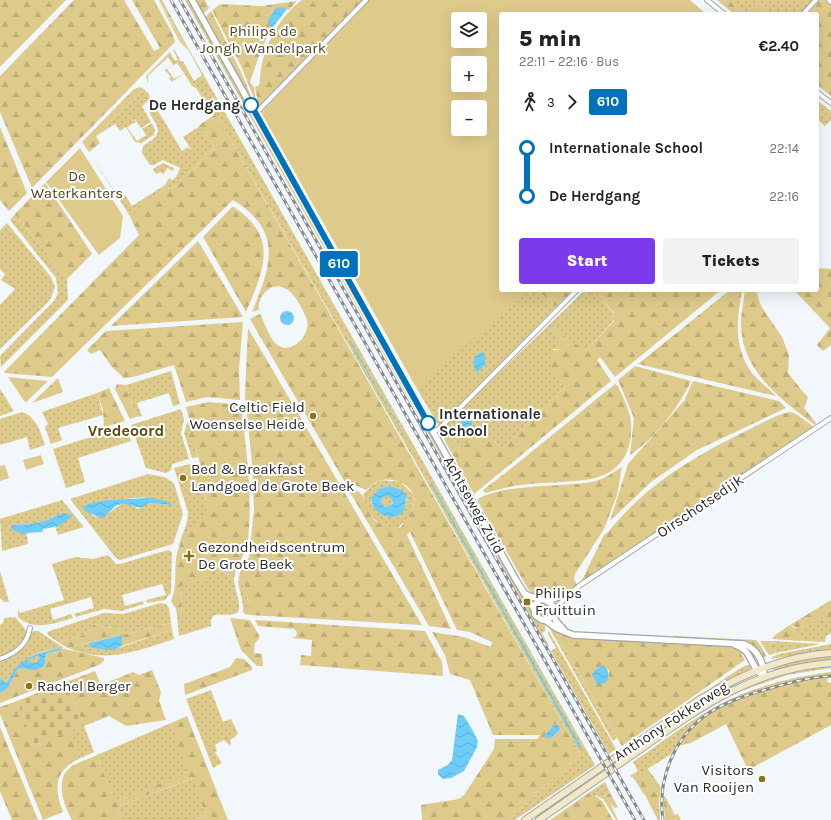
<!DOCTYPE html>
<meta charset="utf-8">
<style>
:root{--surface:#fff;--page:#f2f2f2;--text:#222;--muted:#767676;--accent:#7c3aed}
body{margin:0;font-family:Karla,sans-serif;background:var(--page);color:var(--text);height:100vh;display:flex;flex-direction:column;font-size:15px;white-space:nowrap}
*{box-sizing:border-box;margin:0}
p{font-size:13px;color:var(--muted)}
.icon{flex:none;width:22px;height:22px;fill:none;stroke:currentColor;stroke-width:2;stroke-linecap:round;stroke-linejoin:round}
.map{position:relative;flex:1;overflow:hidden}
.details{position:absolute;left:499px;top:12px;width:320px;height:280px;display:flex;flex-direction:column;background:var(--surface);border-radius:4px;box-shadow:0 4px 16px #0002}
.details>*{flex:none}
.badge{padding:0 8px;border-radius:3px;font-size:14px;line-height:26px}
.tools{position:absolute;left:451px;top:12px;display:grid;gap:8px}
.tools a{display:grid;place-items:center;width:36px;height:36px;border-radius:4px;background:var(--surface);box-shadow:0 4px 16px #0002;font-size:20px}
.map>.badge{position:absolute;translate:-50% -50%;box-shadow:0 0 0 2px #fff}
.legs{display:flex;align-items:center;gap:6px;height:44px;padding:0 20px;font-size:13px}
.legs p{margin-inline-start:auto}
.overview{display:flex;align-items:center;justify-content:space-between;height:68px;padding:0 20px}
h1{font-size:22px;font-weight:800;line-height:30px}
.action{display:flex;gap:8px;margin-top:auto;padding:8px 20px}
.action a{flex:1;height:46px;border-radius:4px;background:var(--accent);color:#fff;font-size:16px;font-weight:800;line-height:46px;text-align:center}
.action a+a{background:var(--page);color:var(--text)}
ul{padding:0 20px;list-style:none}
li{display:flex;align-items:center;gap:14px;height:48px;font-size:15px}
li i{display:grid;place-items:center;width:6px;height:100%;margin:0 5px;background:currentColor}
li i::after{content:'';width:10px;height:10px;margin:-5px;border:3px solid;border-radius:50%;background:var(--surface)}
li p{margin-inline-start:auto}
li:first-child i{background:linear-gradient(#0000 50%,currentColor 0)}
li:last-child i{background:linear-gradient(currentColor 50%,#0000 0)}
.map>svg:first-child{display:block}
.grass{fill:url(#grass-dots);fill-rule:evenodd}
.forest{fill:url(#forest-firs);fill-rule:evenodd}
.cemetery{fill:url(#cemetery-stones)}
.garden{fill:#deca8b;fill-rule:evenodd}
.water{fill:url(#water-waves);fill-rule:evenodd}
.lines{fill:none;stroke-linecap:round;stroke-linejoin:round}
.minor-casing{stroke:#a0a6aa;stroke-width:6}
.tertiary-casing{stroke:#a0a6aa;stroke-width:8}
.secondary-casing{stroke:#a0a6aa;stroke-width:8}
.minor{stroke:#fff;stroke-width:4}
.tertiary{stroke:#fff;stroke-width:5.5}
.secondary{stroke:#f3e8c6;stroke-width:6}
.rail-casing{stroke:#878a8d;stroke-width:3}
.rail{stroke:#fff;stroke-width:1.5;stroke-dasharray:4.5;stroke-linecap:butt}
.line-1-casing{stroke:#fff;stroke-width:9}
.line-1{stroke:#0072bc;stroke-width:6}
.stop-1-dot{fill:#fff;stroke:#0072bc;stroke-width:2}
.poi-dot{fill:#8b7316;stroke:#fff;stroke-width:1.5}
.labels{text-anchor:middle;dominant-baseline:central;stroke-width:4;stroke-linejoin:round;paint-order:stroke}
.park-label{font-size:15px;fill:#504520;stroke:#fff}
.stop-label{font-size:15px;font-weight:bold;fill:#292b2c;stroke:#fff;text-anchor:end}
.poi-label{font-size:15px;fill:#292b2c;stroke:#fff;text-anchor:start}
.street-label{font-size:15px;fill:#292b2c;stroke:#fff}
.neighbourhood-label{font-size:16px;font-weight:bold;fill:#594807;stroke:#fff}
</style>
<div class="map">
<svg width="831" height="820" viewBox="0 0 831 820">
<defs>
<pattern id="grass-dots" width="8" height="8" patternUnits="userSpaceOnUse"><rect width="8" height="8" fill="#deca8b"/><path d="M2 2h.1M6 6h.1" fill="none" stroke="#beae78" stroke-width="1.8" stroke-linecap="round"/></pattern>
<pattern id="forest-firs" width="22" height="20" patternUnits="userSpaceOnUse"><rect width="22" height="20" fill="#deca8b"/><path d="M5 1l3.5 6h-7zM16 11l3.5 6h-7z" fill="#beae78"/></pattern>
<pattern id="cemetery-stones" width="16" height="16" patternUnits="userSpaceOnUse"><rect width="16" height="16" fill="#deca8b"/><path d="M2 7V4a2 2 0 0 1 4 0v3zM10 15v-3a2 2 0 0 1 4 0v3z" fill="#beae78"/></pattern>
<pattern id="water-waves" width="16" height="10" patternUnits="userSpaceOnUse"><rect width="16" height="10" fill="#6eccf8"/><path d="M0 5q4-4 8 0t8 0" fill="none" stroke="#5fafd5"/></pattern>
</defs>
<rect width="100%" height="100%" fill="#f1f7fb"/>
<path class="grass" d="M158,0l25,43 4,3 19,33 -3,2 3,-2 389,686 -80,55h-6l71,-66 -160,-284 -204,-356 -2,2 -18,-28 -4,-2 -8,-13 -12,9 -3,-4 2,-1 -6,-7 8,-5 -5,-8 -20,19v8l-2,-8 24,-24 5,9 3,-1 -5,-10 5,-6 -4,5 7,13 2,-1 11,20 8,-6 -13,-24 -9,-9zM177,63l7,10 -10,6 -7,-10z
M185,0h4l329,590 8,12 19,21v8l-3,2 7,13 -1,1z
M728,0h85l-12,14h-40l5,-7 -6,-4 -9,11h-6z
M144,89l5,5 1,5 -8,7 2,4 -8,8 8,-8 7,12 -10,6 -6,-9 -3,4 3,-3 1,2 -9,5 6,9 -1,1 -6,-10 -6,4 -5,-7 -19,12z
M817,100l14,11v9l-6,6 -8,-7z
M154,104l28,47 6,-4 2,3 1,-1 -8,-12 17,-11 14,21 -37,39 -13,4 -36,23 -39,-61 31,47 5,-4 7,11 33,-21 4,-7 3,2 4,-3 4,-9 -17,-8 -9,5h-4l-8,-12 1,-7c4,-3 10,-6 13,-10 7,-9 -7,-18 -7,-27z
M259,114l170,304 5,6 -4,-3z
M152,123l3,7 -1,5 -13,8 -6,-1 -3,-5 2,-1 3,5 9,-6 -4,-6z
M163,163l11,5 -1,3 -6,-3 -3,6 -4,-2 -4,2 -3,-5z
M15,214l52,65 1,21 -67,67 -1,-11 54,-55 4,-8 -2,-15 -46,-58z
M7,223l44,54 4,10 -5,13 -50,49v-44l15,-16 -14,-9 4,-6 -5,-5v-39z
M515,290h23l18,17 -117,119 -22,-37z
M585,290h11l17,23 1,7 -28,31 -11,-8h-3l-20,-18 -2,4 13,20h-10l13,37 -64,63 -21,-20 -18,18 -7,-5 -13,-15z
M171,371l9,33 -7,2 -4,-13 -32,10 5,13 -6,1 -10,-32z
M0,389l14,22 -14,5z
M97,393l6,22 -45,13 4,12 -11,4 -6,-17 3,-3 -6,-12z
M181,409l3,11 -3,13 8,26 -17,5 -1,6 -5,3 -20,-5 -15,-43z
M22,412c14,4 19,21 23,33l-15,5 -3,-13 -27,8v-26z
M189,417c2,9 0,17 1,27l5,1 3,12 -6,1 -8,-25z
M126,426l5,15 -53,17 7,24 -19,6 -13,-39z
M440,435l2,5 85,153 -89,-157z
M194,463c4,13 19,44 10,56 -8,11 -19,16 -26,28l9,-25 1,-10 -14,-44z
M148,474l16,3 10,6 9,31 -10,30 -53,16 -4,-2 -46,-59zM148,497l23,8 -23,-2 -10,6c-15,-9 -16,-5 -28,3 -4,3 -11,4 -15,5l-5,-4 24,-12 18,-3z
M381,480l19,2 13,12c3,9 -2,19 -6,27l-2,-1 -7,8c-22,-1 -30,-13 -35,-33l8,-9zM389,486l11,3 7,10c-5,24 -26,23 -36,3 3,-11 8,-13 18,-16z
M381.5 501a5.5 5.5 0 1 1 11 0a5.5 5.5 0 1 1-11 0Z
M62,500l22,27 -26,8 -3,-8 8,-14 -18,8 -15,3 -18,1 15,11 1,8 -26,7 -2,-32z
M168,550l4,2 -1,40 -6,8 -18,3 -1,-3 20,-5 -4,-11 -40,11 3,11 18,-5 1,3 -23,7 -17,-2 -28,8 -2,-3 20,-6 -3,-11 -41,12 3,11 18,-6 2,4c-19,5 -38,14 -55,-1v-7l2,3 44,-13 -12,-36 23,-7 18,2 15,-4 8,9h4z
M0,571l8,27 1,4h-5l-4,-4z
M222,571l12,8c0,11 8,23 4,33 -7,5 -15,1 -24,3l-3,5v6l-32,10 -2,-20 5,-1 -1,-29z
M238,582l8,5 4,28 -5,-1 -2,-2v-7z
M537 610a7 7 0 1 1 14 0a7 7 0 1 1-14 0Z
M160,603l6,1 3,4 2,15 -49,12 -5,-9 -10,2 -11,-4 -4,2 -4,8 -30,8 -9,-6 -2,-4 57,-19 20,1z
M15,617l10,12 2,6c-6,13 -15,16 -27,22v-32l3,-2 1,-5z
M827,617h4v16l-5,3 -1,6 -22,-1 -15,-15 2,-1 4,3 8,-1z
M550,629l22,8 -17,-4 62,105 -4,3z
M172,630l2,9c-38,12 -65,25 -106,9l21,-5v3l13,4 16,-2z
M548,630l68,119 -7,5 -58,-103 5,-3 -8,-14z
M33,631h5l26,17c-27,2 -42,10 -56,33l-4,2 -4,-5v-17c16,-7 25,-14 33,-30z
M772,641l48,3 -44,9z
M831,644v5l-60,10 1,-2 7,-3z
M37,656l3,2 -2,4 -6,2 -4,-2 2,-3z
M831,656v4l-28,4 -29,7 -1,-4 27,-7z
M752,664l-3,7 -25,11 -34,20 52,-35z
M831,666v2l-44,7 -43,15 -1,-2c29,-11 57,-18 88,-22z
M831,672v3l-3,1 -50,9 -45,16 -44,35 2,7 -13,3 -3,6 -39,24 8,14 1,6 -12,-19 -1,1 -2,-2 8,-5 -5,-9c27,-18 54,-40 84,-56 34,-19 75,-29 114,-34z
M211,690l12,32 8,-3 7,14 -3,4 -5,3 1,4 -2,1 -5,-5 -9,5 2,6 -2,1 7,11 -9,5 -27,-69z
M171,723l19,48 -75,31 -18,-47z
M84,726l10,26 -13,6 -11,-27z
M194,778l12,37 -13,5h-71l-5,-13z
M605,782l5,11 -7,4 13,23 -13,-21 -8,-4 -2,1 -3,-4z
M663,796h2l10,19 3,-1 3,6h-5l-13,-21z
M659,802l1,18h-2l-8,-15 5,1z"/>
<path class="forest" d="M0,0h66l-66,67z
M74,0h50l30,51 6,-3 -28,-48h22l19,35 2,7 -143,146 -32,-76v-36z
M159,0h3l25,46 -4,-3z
M195,0h10l4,8 -6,6z
M302,0h63l-106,108 -4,-21 4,-2c2,-6 1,-14 3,-21 5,-23 20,-50 40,-64z
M717,0h11l17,14h-11z
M820,0h5l6,5v91l-14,-11v-71h-10z
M297,1l-8,9 -2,-1 -14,3 -4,6 1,8 3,1 -11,20 -12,35 4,5 2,16 -15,-37 -29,-56 9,-6 40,2z
M760,3l6,4 -5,7h-10z
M211,11l31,63 13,32 -50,-88z
M140,87l4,2 -48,47 4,7 -11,9 -7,-10 52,-53z
M216,114l364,640 -71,66h-87l-1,-15 38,-6 5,-4 30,-46 1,-10h42l3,-4h-47l-23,-55 -20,-6 -5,-19 -13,-23 32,5 27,10 1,-5 -22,-10 -13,-2 -47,-98 -3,3 44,94 -22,-3 -81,-137c20,-2 16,24 29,33 4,2 8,2 12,4 5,1 7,3 12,1l4,-7 2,1c3,-7 9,-17 7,-25 -3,-12 -21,-18 -32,-16 -6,1 -11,6 -16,10l-13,-6h-7l-96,-165 10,-5c5,9 10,27 19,32 14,8 32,-12 28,-26 -4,-10 -12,-28 -23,-32 -14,-7 -27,10 -25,22l-7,2c19,-46 32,-81 -19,-112l-181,177 -47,-4 -1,-1 135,-137 -11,-22 36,-23 13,-4 37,-39 -15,-22zM555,724l5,6 -10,9 -5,-4z
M0,127l27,66 -18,18 -9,-11z
M45,183l47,71 -25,25 -52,-65z
M232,207h2c45,31 30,62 12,105l-43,-75z
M198,241l45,76 -132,9z
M817,268l14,1v76l-8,6 -6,-6 13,-17 -36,-38h23z
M538,290h35l-17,17z
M596,290h125l-106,87 -15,-20 -3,3 14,21 -137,113 -30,-55 -2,-10 1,-2 13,15 7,5 18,-18 21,20 64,-63 -16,-20v-15l12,-2 -13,-20 3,-4 20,18h3l11,8 28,-30 -1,-9z
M730,290h12c-5,29 -9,57 10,83 7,9 17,15 24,23l-138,-32z
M745,290h11l5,16 21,31 7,18 -1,18 20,25 -4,10 12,15 -1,2c-34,-25 -74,-55 -74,-101 0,-11 3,-23 4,-34z
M243,322l-4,47 1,31 -33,-3 -21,5 -12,-37 -41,12 -9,1 -12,-11 -12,-17 -9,4 -4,-4 19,-19z
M248,328l174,297 -172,-10 -4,-28 -8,-5 2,-10 9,-15 5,-48 -2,-46 -7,-68z
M635,366l56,15c-11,25 -38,59 -61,74l4,-37 -16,-38z
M8,377l40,4 -22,21 -2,-1z
M58,378l5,14 -31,11z
M693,381l86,20 7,7 -89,42 -46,32 -41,39 18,-57 56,-63z
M117,384l9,1 10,32 -6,2 -15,-30z
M615,384l3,2c5,12 12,24 13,37 2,29 -11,50 -40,56 -23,4 -47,3 -70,6 -12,1 -24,5 -36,8l-2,-3 25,-19z
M109,388l16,33 -21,6 -1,-17 -6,-17z
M209,402l32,3c5,44 12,90 7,134 -2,17 -13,26 -14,40l-12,-8 -41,15 1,30h-5l-1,-7 -5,-8c8,-17 1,-37 8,-54 3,-8 9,-14 15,-19 22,-19 10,-32 3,-55l5,-2 -7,-26 -5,-1 -2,-11 2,-10 -4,-16z
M790,412l6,2 18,13 -234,157 24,-49 4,-3c39,-48 85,-75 140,-102 13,-6 28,-16 42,-18z
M622,467l-5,28 -13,34 -29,45 -1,5 3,6 -20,12 -8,-4h-17l-4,-4 -51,-89c20,-16 88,-13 115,-18 14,-3 19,-9 30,-15z
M831,600v17l-33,11 -8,-3z
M230,618l20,2 9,15v4l-4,4 -1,10 8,1 1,12h-6l-16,-16z
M255,620l170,11 17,31 1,14 -143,-11 1,-10 10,1 1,-16 -20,-2 4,-2 1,-4 -3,-3 -36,-3z
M171,623l1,7 -51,16v-11l-53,13 -10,-6 30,-8 4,-8 4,-2 11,4 10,-2 5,9z
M788,626l15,15 -31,-2 2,-3z
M555,633l30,5 138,7 19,6 -1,3 4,6 -123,86zM603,665l6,6v5l-7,8 -6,-15z
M674,636l82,4 5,6 5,10 -4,2 -6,-9 -6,-5 -76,-6z
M760,641h12l4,12 -7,2z
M60,648l44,10v3l-5,4 -99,38v-10l7,-4 11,-20 3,-1c10,1 21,6 25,-8 0,-3 0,-5 1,-7l14,-3z
M236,658l8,1 8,8v3l-67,25 -1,-11 46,-17z
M152,670l9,22 -2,9 7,19 -40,6 -17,-10 -25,10 -18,-44 29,-11 6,14 32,-13 6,3z
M828,676l-1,6 4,1v42l-83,45 -22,-46 -35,19 -2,-7c2,-5 4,-10 7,-14 22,-25 99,-42 132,-46z
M17,701l18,44 35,-14 11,27c-26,11 -28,29 -18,54l-20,8 -43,-106v-7z
M187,716l41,104h-35l13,-5 -13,-37 -76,29 5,13h-50c-8,-14 -18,-41 -1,-53 7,-5 18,-8 26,-12l18,47 74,-31 -18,-48z
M0,727l38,93h-26l-12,-29z
M647,768l14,19 -2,15 -4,4 -5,-1 -14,-29z
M590,792l12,9 11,19h-63z
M610,793l8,14 -3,1 -5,-5 8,17h-2l-13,-23z
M663,799l13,21h-11z"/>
<path class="cemetery" d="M66,682l18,44 -49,19 -18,-44z"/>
<path class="garden" d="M369,0h321l16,14h-205v276h28l-112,99 -156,-277zM458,19h22v22h-22zM458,63h22v22h-22zM458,107h22v22h-22z
M80,148l43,68 -3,22 -21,17 -53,-73z
M41,455l3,9 -18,6 -3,-10z
M5,465l4,13 -9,3v-15z"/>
<path class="water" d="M280,7l7,2 -14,18 -3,-1 -2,-6 7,-11z
M280 318a7 7 0 1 1 14 0a7 7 0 1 1-14 0Z
M351,342l65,115 8,14 -74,-128z
M482,352l3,2v11l-8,8 -4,-10 2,-7z
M467,417l5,2v5l-4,6h-8l2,-10z
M431,482l151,266 -2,1 -150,-266z
M389,486l11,3 7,6 -3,16c-12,13 -32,3 -33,-13l8,-9zM386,496l5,2 2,5 -2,2 -6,2 -4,-5 1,-4z
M148,497l21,5 3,3 -24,-2c-10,11 -17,-3 -30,2 -5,2 -10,9 -15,13 -7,-1 -11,-5 -17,-6l-3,-4c10,-11 50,-7 65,-11z
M63,513l9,2c-8,11 -17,12 -29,14l-1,3 -15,1 -1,2 -15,-6 1,-4 18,-1 15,-3z
M122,635v10c-7,8 -24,5 -33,1v-3z
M60,648l1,2 -14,3c-2,4 -1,6 -2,10 -6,11 -15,6 -24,5l-3,1 -11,20 -7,4v-15l6,5c4,-4 5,-9 9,-14 12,-14 27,-17 45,-21zM37,656l3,2 -4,5 -8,-1 2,-3z
M603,665c9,7 7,18 -5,20l-6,-10 4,-6z
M458,714l6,2 9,15 5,10 -1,6 -13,24 -13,7 -8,1 -5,-5v-4l10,-5 4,-5z
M555,724l4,2 1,4 -10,9 -3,-1 -2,-3z"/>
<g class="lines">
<g class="minor-casing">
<path id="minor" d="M707,0l17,14
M829,0l2,2
M803,14l13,-14
M817,92l14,11
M255,114l111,-114
M433,432l7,-4 137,-138
M550,601l18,-7
M554,609l25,-23 252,-168
M0,659c16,-6 27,-14 30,-31"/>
</g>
<g class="tertiary-casing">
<path id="tertiary" d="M192,0l324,580 18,29
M524,593c12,9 30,3 30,19l-5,7 -7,1 -7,-5 -1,-9 6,-6
M553,614l3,7 8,9
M545,620l11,8 17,7 171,9c14,5 20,19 20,33
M735,645c18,6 14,19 25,28"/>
</g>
<g class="secondary-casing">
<path id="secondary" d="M525,820l175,-121c41,-24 83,-43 131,-46
M539,820c33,-23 66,-46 99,-69 63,-44 114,-82 193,-88"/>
</g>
<use href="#minor" class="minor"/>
<use href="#tertiary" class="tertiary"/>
<use href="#secondary" class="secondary"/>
<g class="rail-casing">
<path id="rail" d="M171,0l464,820
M180,0l464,820
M663,820c-6,-40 11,-84 46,-107 18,-12 41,-19 62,-25 20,-6 40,-11 60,-12"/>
</g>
<use href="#rail" class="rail"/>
</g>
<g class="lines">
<g class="line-1-casing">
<path id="line-1" d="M251,105l177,318"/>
</g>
<use href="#line-1" class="line-1"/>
</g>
<g class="stop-1-dot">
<circle cx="251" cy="105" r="7"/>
<circle cx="428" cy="423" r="7"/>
</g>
<g class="poi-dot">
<circle cx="313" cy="416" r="4"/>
<circle cx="183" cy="478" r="4"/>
<path d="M187 550h4v4h4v4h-4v4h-4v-4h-4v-4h4z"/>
<rect x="523" y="598" width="8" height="8" rx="2"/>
<circle cx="29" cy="686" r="4"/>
<circle cx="762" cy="779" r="4"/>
</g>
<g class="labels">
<g class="park-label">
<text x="263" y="31">Philips de<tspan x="263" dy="17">Jongh Wandelpark</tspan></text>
<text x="77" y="176">De<tspan x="77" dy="17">Waterkanters</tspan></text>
</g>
<g class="stop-label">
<text x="240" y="105">De Herdgang</text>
<text x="439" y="414" text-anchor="start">Internationale<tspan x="439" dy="17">School</tspan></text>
</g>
<g class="poi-label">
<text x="305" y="407" text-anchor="end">Celtic Field<tspan x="305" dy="17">Woenselse Heide</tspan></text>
<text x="191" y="469">Bed &amp; Breakfast<tspan x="191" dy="17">Landgoed de Grote Beek</tspan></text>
<text x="198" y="547">Gezondheidscentrum<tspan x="198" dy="17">De Grote Beek</tspan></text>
<text x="535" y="593">Philips<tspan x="535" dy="17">Fruittuin</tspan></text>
<text x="37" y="686">Rachel Berger</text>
<text x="754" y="770" text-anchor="end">Visitors<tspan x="754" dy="17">Van Rooijen</tspan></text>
</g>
<g class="street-label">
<text transform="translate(474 505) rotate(61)">Achtseweg Zuid</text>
<text transform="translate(700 506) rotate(-34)">Oirschotsedijk</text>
<text transform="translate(671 721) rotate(-33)">Anthony Fokkerweg</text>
</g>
<g class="neighbourhood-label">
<text x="126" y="430">Vredeoord</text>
</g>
</g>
</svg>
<div class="tools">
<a><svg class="icon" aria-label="layers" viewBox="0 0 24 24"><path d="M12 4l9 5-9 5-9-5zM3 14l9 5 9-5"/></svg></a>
<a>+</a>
<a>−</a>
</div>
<b class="badge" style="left:339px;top:264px;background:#0072bc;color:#fff">610</b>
<section class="details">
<div class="overview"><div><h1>5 min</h1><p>22:11 – 22:16 · Bus</p></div><b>€2.40</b></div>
<div class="legs"><svg class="icon" aria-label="walk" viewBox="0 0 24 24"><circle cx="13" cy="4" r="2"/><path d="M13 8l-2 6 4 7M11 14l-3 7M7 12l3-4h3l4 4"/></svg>3<svg class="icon" aria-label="forward" viewBox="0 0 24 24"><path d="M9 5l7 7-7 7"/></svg><b class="badge" style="background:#0072bc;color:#fff">610</b></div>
<ul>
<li><i style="color:#0072bc"></i><b>Internationale School</b><p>22:14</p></li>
<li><i style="color:#0072bc"></i><b>De Herdgang</b><p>22:16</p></li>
</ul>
<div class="action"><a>Start</a><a>Tickets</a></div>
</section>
</div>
